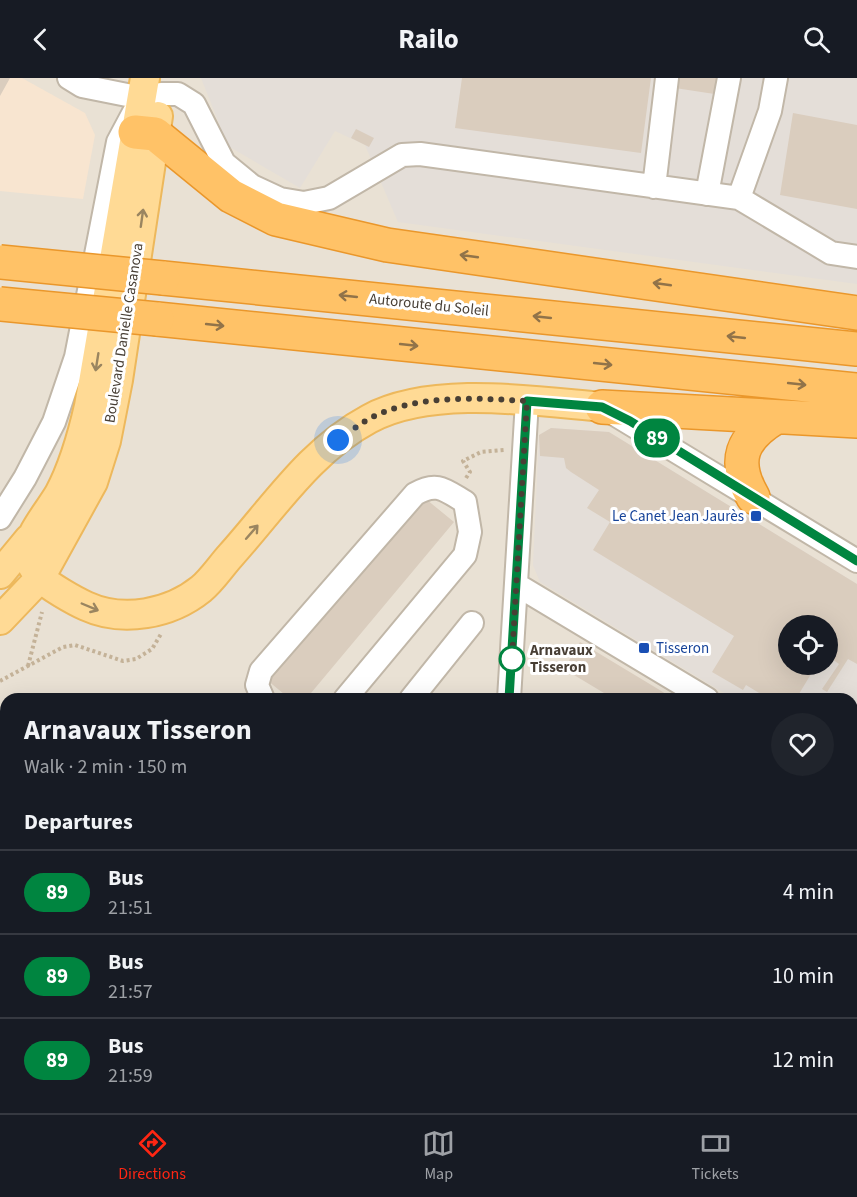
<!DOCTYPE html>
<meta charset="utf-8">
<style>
:root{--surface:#171b24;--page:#20242c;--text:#f1f3f6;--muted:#9ea1a6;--line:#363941;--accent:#ff2613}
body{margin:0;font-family:"Source Sans 3",sans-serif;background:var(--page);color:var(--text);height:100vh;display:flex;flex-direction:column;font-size:22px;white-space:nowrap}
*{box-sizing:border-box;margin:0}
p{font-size:20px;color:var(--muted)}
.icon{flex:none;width:33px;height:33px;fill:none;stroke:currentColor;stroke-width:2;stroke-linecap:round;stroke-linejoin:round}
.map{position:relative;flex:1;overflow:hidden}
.sheet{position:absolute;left:0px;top:615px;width:858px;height:420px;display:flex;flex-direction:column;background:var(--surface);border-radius:18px 18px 0 0;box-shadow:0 6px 24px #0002}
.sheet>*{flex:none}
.badge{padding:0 12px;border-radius:20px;font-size:21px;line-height:39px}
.tools{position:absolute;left:778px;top:537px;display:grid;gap:12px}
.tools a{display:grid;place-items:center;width:60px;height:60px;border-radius:50%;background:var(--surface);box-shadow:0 6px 24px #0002;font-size:30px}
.you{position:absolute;width:30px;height:30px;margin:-15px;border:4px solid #fff;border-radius:50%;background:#1a73e8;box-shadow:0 0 0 9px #1a73e833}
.map>.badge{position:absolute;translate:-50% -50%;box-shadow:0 0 0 3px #fff}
h2{padding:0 24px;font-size:22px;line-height:54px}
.round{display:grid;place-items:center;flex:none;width:63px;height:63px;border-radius:32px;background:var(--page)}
.headline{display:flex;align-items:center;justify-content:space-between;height:102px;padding:0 24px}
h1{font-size:28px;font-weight:700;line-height:45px}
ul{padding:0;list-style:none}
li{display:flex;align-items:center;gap:18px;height:84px;padding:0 24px;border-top:2px solid var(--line)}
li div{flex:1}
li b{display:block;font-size:22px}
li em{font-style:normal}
li .badge{min-width:66px;font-weight:700;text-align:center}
header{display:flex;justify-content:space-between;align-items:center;height:78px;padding:0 24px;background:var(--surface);font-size:27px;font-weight:700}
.dock{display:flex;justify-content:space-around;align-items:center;height:84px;border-top:2px solid var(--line);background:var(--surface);font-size:16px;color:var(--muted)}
.dock a{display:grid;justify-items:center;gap:3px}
.dock .on{color:var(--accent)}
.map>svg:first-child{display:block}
.residential{fill:#e9e1d4;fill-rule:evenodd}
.commercial{fill:#f8e5d0}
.industrial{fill:#e4ded8;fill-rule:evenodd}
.education{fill:#efe4cf}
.building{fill:#dacdbe}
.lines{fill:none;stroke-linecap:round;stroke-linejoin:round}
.minor-casing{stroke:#c1b7a8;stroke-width:26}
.major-casing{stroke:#edb85c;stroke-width:32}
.highway-casing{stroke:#ea972b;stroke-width:36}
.path{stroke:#c4b298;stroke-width:4;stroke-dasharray:3 3;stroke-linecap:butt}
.minor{stroke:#fff;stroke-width:22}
.major{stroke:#ffda95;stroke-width:28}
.highway{stroke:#ffc267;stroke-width:33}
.highway-bridge-casing{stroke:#ea972b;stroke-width:36;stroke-linecap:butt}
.highway-bridge{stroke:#ffc267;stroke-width:33}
.oneway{stroke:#9a8560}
.oneway2{stroke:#917349}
.line-casing{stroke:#fff;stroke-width:14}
.line{stroke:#008540;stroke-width:9}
.walk{stroke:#483f35;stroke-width:6;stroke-dasharray:0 10.8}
.transit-dot{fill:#1a4fb4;stroke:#fff;stroke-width:2}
.stop-dot{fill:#fff;stroke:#008540;stroke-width:3}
.labels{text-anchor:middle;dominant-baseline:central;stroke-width:6;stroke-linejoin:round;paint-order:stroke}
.street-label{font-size:15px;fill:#483f35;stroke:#fff}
.transit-label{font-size:15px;fill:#164399;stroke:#fff;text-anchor:end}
.stop-label{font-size:15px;font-weight:bold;fill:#483f35;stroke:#fff;text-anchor:start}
</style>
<header><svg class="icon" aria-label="back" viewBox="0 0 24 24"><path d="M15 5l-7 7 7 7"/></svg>Railo<svg class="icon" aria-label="search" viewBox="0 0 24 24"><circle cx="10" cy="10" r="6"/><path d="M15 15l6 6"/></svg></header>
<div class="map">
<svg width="857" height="1035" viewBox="0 0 857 1035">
<rect width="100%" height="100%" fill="#f5efe7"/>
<path class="residential" d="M0,0h857v1035h-857zM789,548h39v38h-39zM6,621h846v408h-846z"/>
<path class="commercial" d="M0,0h22l63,35 10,22 -12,64 -83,-8z"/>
<path class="industrial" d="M201,0h656v206l-459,-62 -33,-77 -30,-14 -35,57 -72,-42z
M551,350l58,4 248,152v190l-5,-3v-72h-118l-194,-117 -7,-17 6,-130zM789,548h39v38h-39z
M857,775v136l-5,-3v-122z
M857,1022v13h-522l5,-6h512z"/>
<path class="education" d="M0,965l6,5v59h71l7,6h-84z"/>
<path class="building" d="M0,0h10l-10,18z
M462,0h189l-10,75 -186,-25z
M677,0h47l-3,17 -46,-7z
M793,35l64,12v84l-77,-14z
M356,51l18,9 -5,9 -18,-9z
M551,350l58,4 248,152v80l-9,-5 -21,33 -5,-3 17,-25 -11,-8v-30h-39v38h28l-21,35h-27l-23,-14 -3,5 -31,-18 22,-36 -141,-86 17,-28 -23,-14 12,-18 -28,-18 -5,-4 -2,-10 -24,-2 -1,-21z
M421,417l33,27 -148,177h-16l-23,-19z
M580,564l78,47 16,10h-60l-50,-30z
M852,624l5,3v18l-5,-4z
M852,654l5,3v25l-5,11z
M0,777l6,5v76l-6,-5z
M853,839l4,2v44l-5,-3z
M852,908l5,3v28l-5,-3z
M0,988l6,5v36h43l7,6h-56z
M852,1018l5,4v13h-45l-8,-6h48z
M167,1029h49l-5,6h-37z
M410,1029h37l-5,6h-37z
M493,1029h173l-5,6h-83l-7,-5 -5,5h-78z
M709,1029h7l8,6h-20z"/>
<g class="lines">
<g class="minor-casing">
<path id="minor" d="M69,0l13,8 60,12 19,-4h17l16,10 30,59 28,23 28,13 24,4 25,-5 73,-43 18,-1 319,44 92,55 26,4
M654,109l13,-109
M707,116l22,-116
M739,120l31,-87 6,-33
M611,334l246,149
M0,440l25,-40 29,-56 22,-65 42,-215 16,-30
M517,507l190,114
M263,621l-6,-14 4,-14 154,-177c22,-13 30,-4 50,8l5,30 -5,23 -120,144
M411,621l61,-76
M509,621l18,-298
M852,708l5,3
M852,752l5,-10
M0,932l6,4
M852,1001l5,4
M120,1029l8,6
M317,1035l5,-6"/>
</g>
<g class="major-casing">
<path id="major" d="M145,0l-56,328c-7,31 -15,60 -30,88 -12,20 -28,37 -33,60 4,7 8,17 14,23 8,9 35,24 46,29 37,17 84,8 115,-17 11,-9 20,-23 30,-34 43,-48 80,-105 138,-136 62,-34 165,-18 233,-12
M0,496l29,-35
M0,542l40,-42 53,-96 13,-41 12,-61 40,-264"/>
</g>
<g class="highway-casing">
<path id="highway" d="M135,54l20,2 76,62 45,23 111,26 470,68
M163,200l694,71
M157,241l700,71
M602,329l255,14
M753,419c-21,-36 -12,-59 23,-80"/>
</g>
<path class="path" d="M466,400l4,-6 -7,-11 18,-9 23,-2
M28,588l14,-54
M0,603l63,-34 12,-2 48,16 13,-2 16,-10 9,-15"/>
<use href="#minor" class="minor"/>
<use href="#major" class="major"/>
<use href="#highway" class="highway"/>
<g class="highway-bridge-casing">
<path id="highway-bridge" d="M0,184l163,16
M0,226l157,15"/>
</g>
<use href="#highway-bridge" class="highway-bridge"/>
</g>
<defs><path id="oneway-shaft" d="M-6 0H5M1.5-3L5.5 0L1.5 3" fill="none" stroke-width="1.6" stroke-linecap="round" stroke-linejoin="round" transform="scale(1.5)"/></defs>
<g class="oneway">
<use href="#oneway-shaft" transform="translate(142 140) rotate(-82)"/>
<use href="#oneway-shaft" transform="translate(97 284) rotate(99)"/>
<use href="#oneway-shaft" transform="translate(252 454) rotate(-49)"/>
<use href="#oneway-shaft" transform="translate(90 529) rotate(23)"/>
</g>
<g class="oneway2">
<use href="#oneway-shaft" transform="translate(469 178) rotate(-172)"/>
<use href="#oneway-shaft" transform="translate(662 206) rotate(-172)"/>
<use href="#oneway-shaft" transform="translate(348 218) rotate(-174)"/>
<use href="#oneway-shaft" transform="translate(542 239) rotate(-174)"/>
<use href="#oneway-shaft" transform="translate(215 247) rotate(6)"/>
<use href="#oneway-shaft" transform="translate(736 259) rotate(-174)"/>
<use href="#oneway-shaft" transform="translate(409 267) rotate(6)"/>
<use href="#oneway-shaft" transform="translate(603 286) rotate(6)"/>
<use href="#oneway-shaft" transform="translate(797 306) rotate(6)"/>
</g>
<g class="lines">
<g class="line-casing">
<path id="line" d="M509,621l18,-298 75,6 28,14 227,140"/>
</g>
<use href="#line" class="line"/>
<path class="walk" d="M338,362c10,-7 20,-15 31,-21 45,-25 108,-21 158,-18l-15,258"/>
</g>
<g class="transit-dot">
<rect x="750" y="432" width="12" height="12" rx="3"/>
<rect x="638" y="564" width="12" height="12" rx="3"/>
</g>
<circle class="stop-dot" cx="512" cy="581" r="12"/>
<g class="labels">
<g class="street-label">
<text transform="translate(429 227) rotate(6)">Autoroute du Soleil</text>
<text transform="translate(124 255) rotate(-81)">Boulevard Danielle Casanova</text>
</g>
<g class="transit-label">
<text x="744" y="438">Le Canet Jean Jaurès</text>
<text x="656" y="570" text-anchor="start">Tisseron</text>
</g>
<g class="stop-label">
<text x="530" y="572">Arnavaux<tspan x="530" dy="17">Tisseron</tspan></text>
</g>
</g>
</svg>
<div class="tools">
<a><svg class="icon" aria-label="locate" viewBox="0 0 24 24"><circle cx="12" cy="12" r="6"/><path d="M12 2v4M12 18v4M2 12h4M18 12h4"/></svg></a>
</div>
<div class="you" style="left:338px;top:362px"></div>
<b class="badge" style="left:657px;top:360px;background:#008540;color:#fff">89</b>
<section class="sheet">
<div class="headline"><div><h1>Arnavaux Tisseron</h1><p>Walk · 2 min · 150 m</p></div><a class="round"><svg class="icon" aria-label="heart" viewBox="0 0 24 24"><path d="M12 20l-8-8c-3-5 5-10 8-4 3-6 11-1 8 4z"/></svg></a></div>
<h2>Departures</h2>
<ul>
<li><span class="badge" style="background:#008540;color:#fff">89</span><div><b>Bus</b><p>21:51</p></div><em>4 min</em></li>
<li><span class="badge" style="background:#008540;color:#fff">89</span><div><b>Bus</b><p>21:57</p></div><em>10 min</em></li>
<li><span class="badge" style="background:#008540;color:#fff">89</span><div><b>Bus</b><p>21:59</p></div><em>12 min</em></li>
</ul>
</section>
</div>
<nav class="dock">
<a class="on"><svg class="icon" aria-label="directions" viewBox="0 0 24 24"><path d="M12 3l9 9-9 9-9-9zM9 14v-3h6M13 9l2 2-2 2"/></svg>Directions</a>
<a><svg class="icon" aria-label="map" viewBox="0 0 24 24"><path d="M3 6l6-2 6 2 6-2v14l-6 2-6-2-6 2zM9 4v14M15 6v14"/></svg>Map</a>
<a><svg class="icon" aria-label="tickets" viewBox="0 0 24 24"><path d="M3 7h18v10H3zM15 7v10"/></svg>Tickets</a>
</nav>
